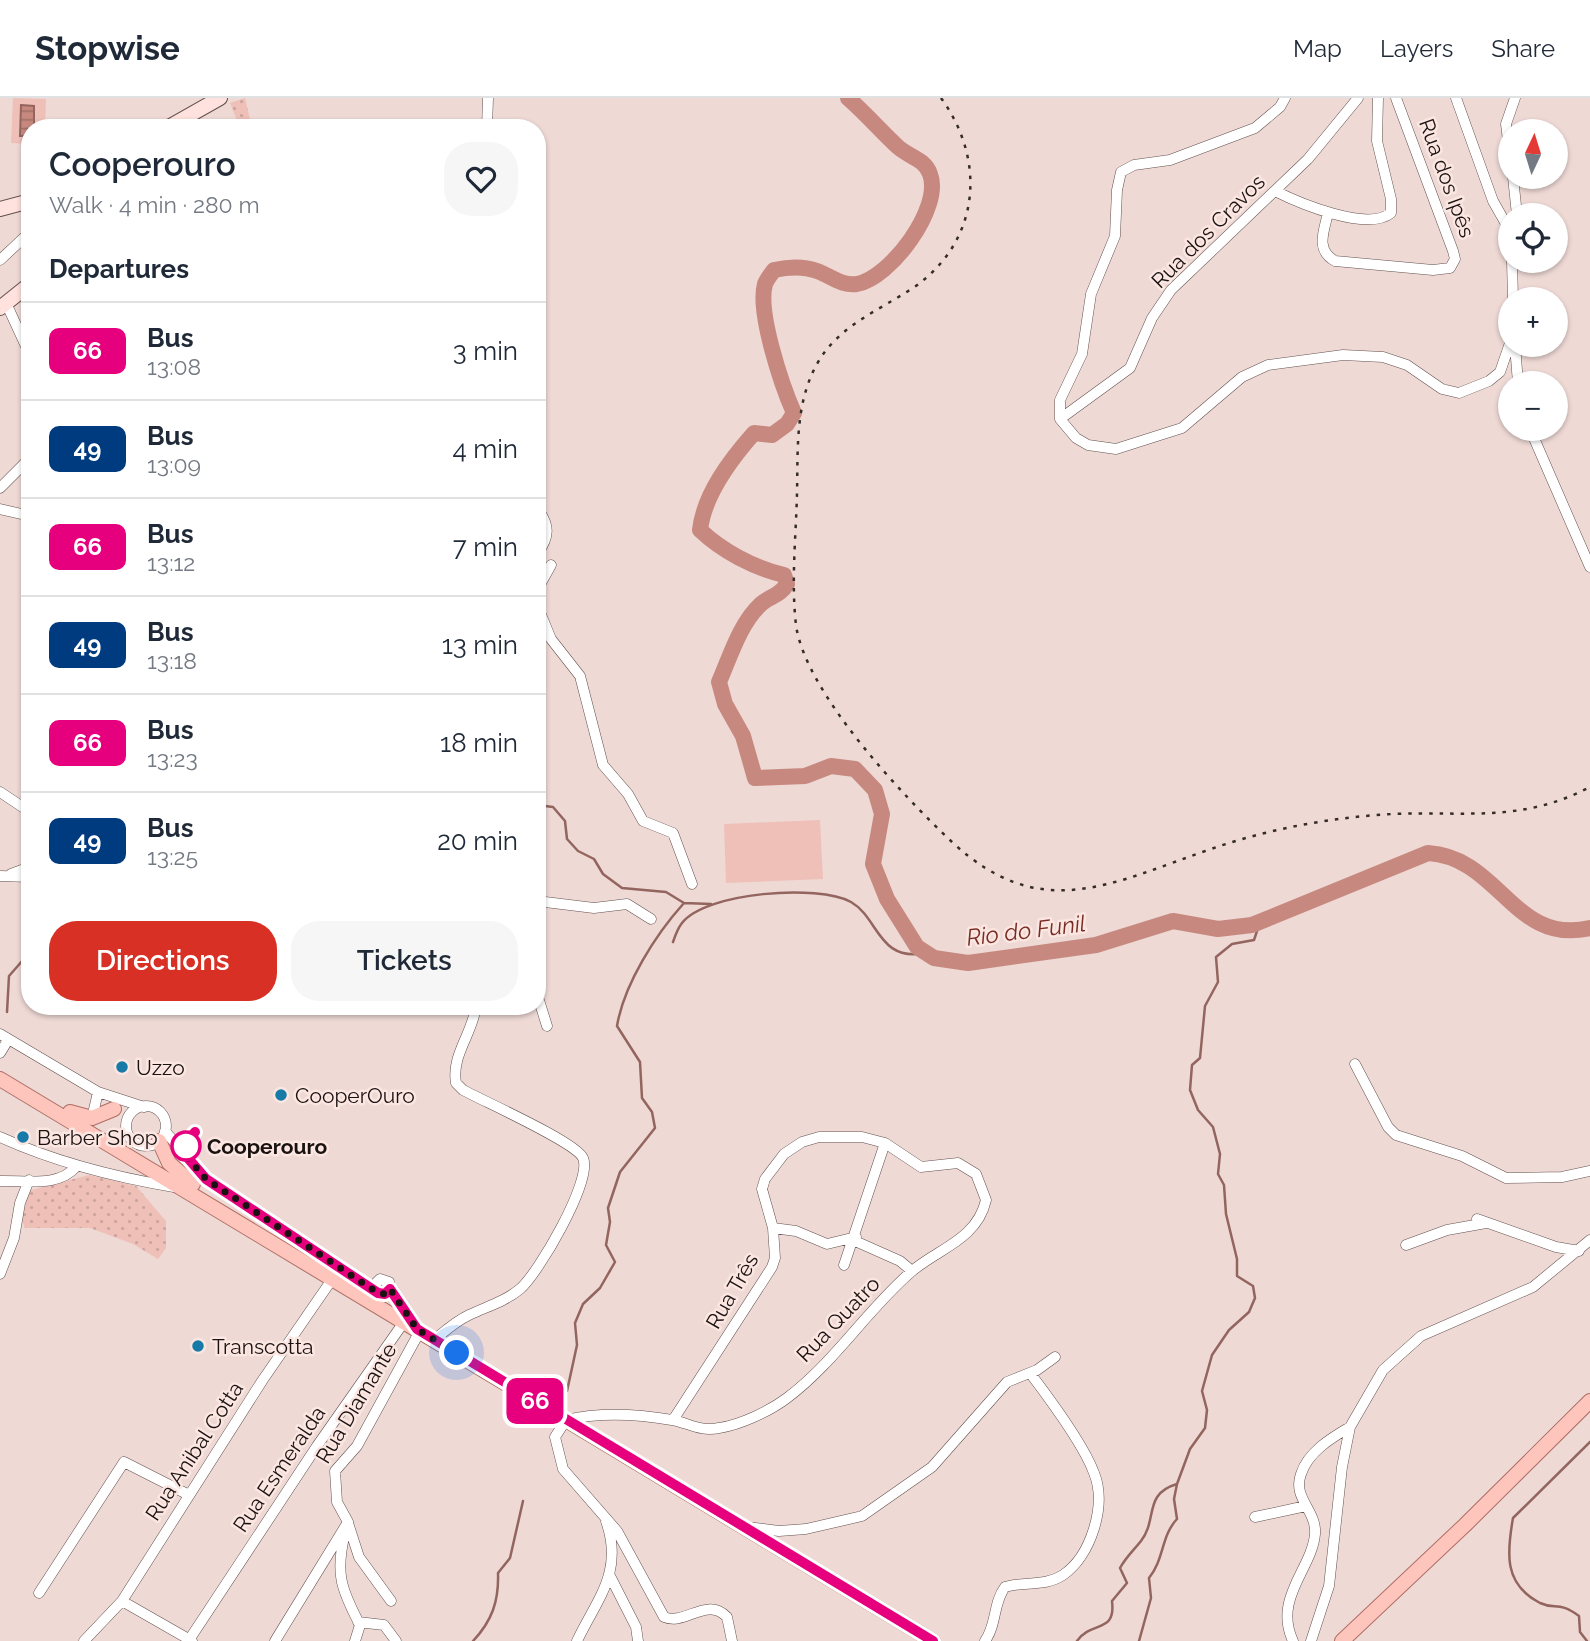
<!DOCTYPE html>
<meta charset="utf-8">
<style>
:root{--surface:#fff;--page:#f6f6f7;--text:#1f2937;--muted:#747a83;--line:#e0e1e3;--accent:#d93025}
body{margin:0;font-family:Raleway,sans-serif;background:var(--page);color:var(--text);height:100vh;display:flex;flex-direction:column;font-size:26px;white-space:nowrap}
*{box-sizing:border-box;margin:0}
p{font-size:23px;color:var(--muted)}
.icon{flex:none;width:38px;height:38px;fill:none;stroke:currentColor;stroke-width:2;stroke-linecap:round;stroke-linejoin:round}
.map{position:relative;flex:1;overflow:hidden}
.side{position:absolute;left:21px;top:21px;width:525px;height:896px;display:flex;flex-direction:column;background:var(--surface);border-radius:28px;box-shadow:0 2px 5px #0004}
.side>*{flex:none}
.badge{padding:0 14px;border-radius:10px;font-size:24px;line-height:46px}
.needle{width:46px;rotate:4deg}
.fabs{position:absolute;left:1498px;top:21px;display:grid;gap:14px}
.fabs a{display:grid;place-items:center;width:70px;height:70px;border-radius:50%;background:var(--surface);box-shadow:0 2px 5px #0004;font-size:35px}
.you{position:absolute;width:35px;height:35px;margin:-18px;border:5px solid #fff;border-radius:50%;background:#1a73e8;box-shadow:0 0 0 10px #1a73e833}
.map>.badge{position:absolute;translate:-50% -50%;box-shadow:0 0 0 4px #fff}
h2{padding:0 28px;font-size:26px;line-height:63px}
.round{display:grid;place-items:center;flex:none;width:74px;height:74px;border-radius:28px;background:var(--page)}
.summary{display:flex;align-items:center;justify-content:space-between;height:119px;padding:0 28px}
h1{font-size:33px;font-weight:600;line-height:52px}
.cta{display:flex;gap:14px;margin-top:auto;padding:14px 28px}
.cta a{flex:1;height:80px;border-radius:28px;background:var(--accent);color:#fff;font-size:28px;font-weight:600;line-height:80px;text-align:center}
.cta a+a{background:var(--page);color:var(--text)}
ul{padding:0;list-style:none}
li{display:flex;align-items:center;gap:21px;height:98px;padding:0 28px;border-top:2px solid var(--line)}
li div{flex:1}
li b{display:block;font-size:26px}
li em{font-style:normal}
li .badge{min-width:77px;font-weight:700;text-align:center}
header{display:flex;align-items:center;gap:42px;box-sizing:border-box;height:98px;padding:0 35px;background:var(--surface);border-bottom:2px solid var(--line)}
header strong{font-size:33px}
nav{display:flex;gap:38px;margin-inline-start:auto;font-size:24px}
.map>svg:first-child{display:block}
.grass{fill:url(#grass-dots)}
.pitch{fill:#eec0b8}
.water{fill:url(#water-rules);stroke:#93655e;stroke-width:2}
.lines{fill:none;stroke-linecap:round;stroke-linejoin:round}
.stream{stroke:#93655e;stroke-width:2.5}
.river{stroke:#c7897f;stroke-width:16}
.street-casing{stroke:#63514e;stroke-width:11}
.secondary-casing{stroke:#63514e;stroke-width:16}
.primary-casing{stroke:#ae6e64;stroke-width:16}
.street{stroke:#fff;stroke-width:10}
.secondary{stroke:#ffe2de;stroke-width:14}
.primary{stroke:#fec5bc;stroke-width:14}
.rail{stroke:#352c2a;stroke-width:2.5;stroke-dasharray:3.5 7;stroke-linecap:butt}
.line-casing{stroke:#fff;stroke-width:16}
.line{stroke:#e6007e;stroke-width:10}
.walk{stroke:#191211;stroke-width:7;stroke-dasharray:0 12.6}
.poi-dot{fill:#187ba7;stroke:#fbe6e2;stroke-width:2.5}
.stop-dot{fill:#fff;stroke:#e6007e;stroke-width:3.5}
.labels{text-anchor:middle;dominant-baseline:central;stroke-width:5;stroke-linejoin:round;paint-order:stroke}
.street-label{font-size:21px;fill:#191211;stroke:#fbe6e2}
.poi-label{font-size:21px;fill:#191211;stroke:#fbe6e2;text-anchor:start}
.stop-label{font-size:21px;font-weight:bold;fill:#191211;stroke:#fbe6e2;text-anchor:start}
.water-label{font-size:23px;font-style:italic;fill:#772c23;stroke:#fbe6e2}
</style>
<header>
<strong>Stopwise</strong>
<nav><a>Map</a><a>Layers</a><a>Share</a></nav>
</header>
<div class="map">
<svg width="1590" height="1543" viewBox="0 0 1590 1543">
<defs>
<pattern id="grass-dots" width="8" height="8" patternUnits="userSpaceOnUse" patternTransform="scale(1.75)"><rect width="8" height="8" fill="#eec0b8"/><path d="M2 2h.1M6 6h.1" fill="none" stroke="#cca49d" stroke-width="1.8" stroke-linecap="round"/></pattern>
<pattern id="water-rules" width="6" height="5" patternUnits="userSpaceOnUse" patternTransform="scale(1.75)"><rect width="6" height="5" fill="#c7897f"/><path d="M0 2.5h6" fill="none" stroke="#a16f67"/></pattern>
</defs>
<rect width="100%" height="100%" fill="#eed9d5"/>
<path class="grass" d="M245,0l7,30h-12l-10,-25z
M89,1077l47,11 30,35v27l-8,11 -25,-15 -43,-16h-65l-3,-7 6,-30z"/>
<path class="pitch" d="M13,0l33,1 -1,29h-15v16l-19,-1z
M820,722l3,59 -97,4 -2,-59z"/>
<path class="water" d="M21,7l13,1v22h-4v8h-10z"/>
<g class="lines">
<path class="stream" d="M537,707l16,2 12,14 2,18 11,12 16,8 9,15 19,14 44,4 18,11 27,1
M30,831l-3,11 3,10
M673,844c2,-6 5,-14 9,-19 24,-31 136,-39 169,-21 28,16 27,60 74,51
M7,914l2,-36 21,-24
M567,1293l10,-46 -2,-22 8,-19 17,-16 15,-26 -9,-17 4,-23 -2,-14 12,-36 35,-44 -3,-16 -10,-14 -2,-36 -23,-36c7,-42 39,-92 67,-123
M473,1543c19,-20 26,-40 25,-68l12,-15 13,-57
M1077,1543c15,-21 39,-7 35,-40l15,-18 -7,-15c6,-11 13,-17 21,-27 17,-22 2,-47 36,-57l13,-35 15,-21 2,-18 -5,-19 10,-36 17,-25 20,-18 6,-14 -2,-12 -16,-10v-17l-11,-45 -2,-29 -6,-11 2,-20 -7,-27 -15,-17 -8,-20 2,-25 8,-7 5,-52 13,-24 -2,-25 16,-13 22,-4 6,-18
M1139,1543l12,-43 -2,-20c15,-18 12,-42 28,-59l-3,-20 3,-15
M1587,1543l-7,-9 -1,-16c-20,-15 -24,-6 -39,-13 -37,-19 -33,-51 -27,-85l77,-76"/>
<path class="river" d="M848,0c18,16 33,33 50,49 11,10 27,12 32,27 13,34 -40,104 -73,110 -16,2 -26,-8 -40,-13 -14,-5 -29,-4 -43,-1 -3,4 -7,9 -9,14 -8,28 17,102 29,129l-7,11 -15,11 -18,-2c-23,26 -50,61 -54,97 22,21 54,38 84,45l3,9c-7,12 -17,12 -26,20 -21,19 -31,53 -42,78l6,22 18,32 12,42 50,-2 26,-10 24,3 20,21 7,24 -9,50 14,35 30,48 17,11 34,5 128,-18 77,-24 45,8 34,-4 176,-72c71,4 86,93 162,75"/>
<g class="street-casing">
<path id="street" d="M1285,0l-5,9 -25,21 -85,32 -36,5 -13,7 -4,18 -2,46 -24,58 -9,60 -22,46v19l16,19 12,7 28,4 66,-21 60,-51 26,-12 75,-10 40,2 24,8 35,24 17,4 30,-12 11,-9 10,-29
M1456,0l37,103 17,30
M487,30l1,-30
M1510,59l-4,-33 9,-26
M1513,79l4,38
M1275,93c24,12 92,41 116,22v-14l-14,-58 1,-43
M1328,115c-4,18 -13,37 7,48l98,9 17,-2 5,-9 -2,-8 -57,-153
M0,162l30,-28
M1512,163l1,38
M6,205l24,52
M1515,247l3,38
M1060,321l70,-51 22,-50 19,-28 137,-131 50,-61
M1530,331l60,138
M0,390l30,-30
M537,410c13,17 13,29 0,46
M0,411l30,7
M537,492l14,-25
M537,507l14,34 29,37 23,89 25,29 15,27 30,12 19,51
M0,694l30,20
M11,776l19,-7
M0,778l30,1
M537,803l57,7 33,-4 24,15
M537,896l10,32
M0,936l98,58 46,15
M0,955l8,-13
M1355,966l33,63 8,8 66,21 44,22 56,-1 28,-6
M126 1028a20 20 0 1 1 40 0a20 20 0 1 1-40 0Z
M92,1020l6,-26
M165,1033l41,48 172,114 10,-1 1,-10 -9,-3 -5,5 1,7
M0,1039c55,25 114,40 174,50
M187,1059l-1,-16 9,-9
M0,1083c26,-1 58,7 77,-15
M1477,1121l79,28 23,4
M773,1130l23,3 31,13 29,-7
M855,1143l45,20 12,10
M1406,1147l41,-15 39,-7
M844,1167l41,-122
M0,1176l14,-36 6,-35 9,-23
M434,1242c11,-9 22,-19 35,-25 19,-9 35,-13 51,-26 18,-15 73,-109 63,-131 -7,-16 -100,-57 -120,-68l-7,-7c-5,-28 17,-50 20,-77
M673,1322l99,-153 3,-9 -2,-30 -11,-39 3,-10 19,-25 18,-12 17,-5h43l23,6 36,24 37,-4 18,11 10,26c-9,40 -49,49 -75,72 -44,38 -77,91 -124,126 -17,13 -47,27 -68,30 -19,4 -30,-5 -47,-8 -35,-6 -72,-8 -106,0l-11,17 8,32 54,62 47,86c21,9 42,-21 63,0l5,24
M1255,1419l51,-11
M348,1425l11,34 32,44
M747,1429l32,4 27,-2 56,-13 70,-49 75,-85 30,-12 18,-13
M345,1435c-10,40 -4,56 15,92l-5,16
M609,1476l27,53 2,14
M39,1495l85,-131 65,33
M122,1503l70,40
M358,1524l26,3 12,16
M189,1542l128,-194 87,-124
M84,1543l38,-40 140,-220 71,-103
M275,1543l73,-119 -11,-20 -2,-31 22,-25 63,-115
M577,1543c20,-42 47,-69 29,-120
M985,1543c12,-17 8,-38 20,-54 19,-6 40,0 58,-12 28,-19 44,-70 31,-102 -10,-28 -45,-75 -64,-100
M1293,1543c-20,-43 19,-72 22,-107 2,-23 -23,-36 -14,-60 7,-22 30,-36 49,-47
M1311,1543l18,-55 13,-119 8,-40 33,-57 38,-34 112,-49 57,-47"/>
</g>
<g class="secondary-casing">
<path id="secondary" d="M167,30l53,-30
M0,111l30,-8
M0,210l30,-24"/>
</g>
<g class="primary-casing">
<path id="primary" d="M0,981l933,562
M70,1014l22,6 22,-9
M159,1043l10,22 24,21
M390,1191l24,36
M1342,1543l123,-116 125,-124"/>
</g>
<use href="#street" class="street"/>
<use href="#secondary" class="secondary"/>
<use href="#primary" class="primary"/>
<path class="rail" d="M941,0c46,63 39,144 -28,190 -35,23 -75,38 -96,76 -22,39 -19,86 -20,129 -1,43 -6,89 -1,132 9,67 107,171 156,217 89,83 160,41 259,7 57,-20 122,-32 182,-35 74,-3 128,9 197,-27"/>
</g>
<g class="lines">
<g class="line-casing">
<path id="line" d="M195,1034l-9,10 1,15 19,22 172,114 7,1 5,-5 27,40 516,312"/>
</g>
<use href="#line" class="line"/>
<path class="walk" d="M186,1048l1,11 19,22 172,114 7,1 5,-5 27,40 40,24"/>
</g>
<g class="poi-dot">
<circle cx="122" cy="969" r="7"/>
<circle cx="281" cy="997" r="7"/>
<circle cx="23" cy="1039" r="7"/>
<circle cx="198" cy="1248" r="7"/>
</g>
<circle class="stop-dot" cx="186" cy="1048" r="14"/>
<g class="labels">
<g class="street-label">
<text transform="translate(1447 80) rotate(70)">Rua dos Ipês</text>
<text transform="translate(1208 133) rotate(-45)">Rua dos Cravos</text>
<text transform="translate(732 1193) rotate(-60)">Rua Três</text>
<text transform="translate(838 1221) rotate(-46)">Rua Quatro</text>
<text transform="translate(356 1305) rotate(-59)">Rua Diamante</text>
<text transform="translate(194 1353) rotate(-57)">Rua Anibal Cotta</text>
<text transform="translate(279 1371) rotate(-56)">Rua Esmeralda</text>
</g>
<g class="poi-label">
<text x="136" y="969">Uzzo</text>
<text x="295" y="997">CooperOuro</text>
<text x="37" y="1039">Barber Shop</text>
<text x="212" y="1248">Transcotta</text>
</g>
<g class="stop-label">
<text x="207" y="1048">Cooperouro</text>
</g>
<g class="water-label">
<text transform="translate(1026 832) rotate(-7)">Rio do Funil</text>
</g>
</g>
</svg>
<div class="fabs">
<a><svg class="needle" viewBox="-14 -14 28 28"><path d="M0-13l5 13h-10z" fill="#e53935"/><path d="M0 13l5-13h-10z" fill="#747a83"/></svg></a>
<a><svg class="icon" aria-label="locate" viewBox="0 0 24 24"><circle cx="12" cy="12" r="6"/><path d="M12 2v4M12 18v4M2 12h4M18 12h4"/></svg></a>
<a>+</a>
<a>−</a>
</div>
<div class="you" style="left:457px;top:1255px"></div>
<b class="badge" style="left:535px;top:1303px;background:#e6007e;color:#fff">66</b>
<section class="side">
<div class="summary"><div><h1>Cooperouro</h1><p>Walk · 4 min · 280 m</p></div><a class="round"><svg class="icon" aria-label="heart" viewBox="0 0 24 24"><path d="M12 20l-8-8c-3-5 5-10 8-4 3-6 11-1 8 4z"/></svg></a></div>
<h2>Departures</h2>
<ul>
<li><span class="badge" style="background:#e6007e;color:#fff">66</span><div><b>Bus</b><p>13:08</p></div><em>3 min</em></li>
<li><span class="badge" style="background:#003b80;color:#fff">49</span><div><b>Bus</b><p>13:09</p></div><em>4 min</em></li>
<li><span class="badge" style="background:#e6007e;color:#fff">66</span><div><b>Bus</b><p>13:12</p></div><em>7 min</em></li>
<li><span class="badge" style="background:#003b80;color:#fff">49</span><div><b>Bus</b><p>13:18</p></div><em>13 min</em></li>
<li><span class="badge" style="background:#e6007e;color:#fff">66</span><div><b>Bus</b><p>13:23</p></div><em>18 min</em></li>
<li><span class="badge" style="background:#003b80;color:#fff">49</span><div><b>Bus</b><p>13:25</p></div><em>20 min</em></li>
</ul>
<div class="cta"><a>Directions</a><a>Tickets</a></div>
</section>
</div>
